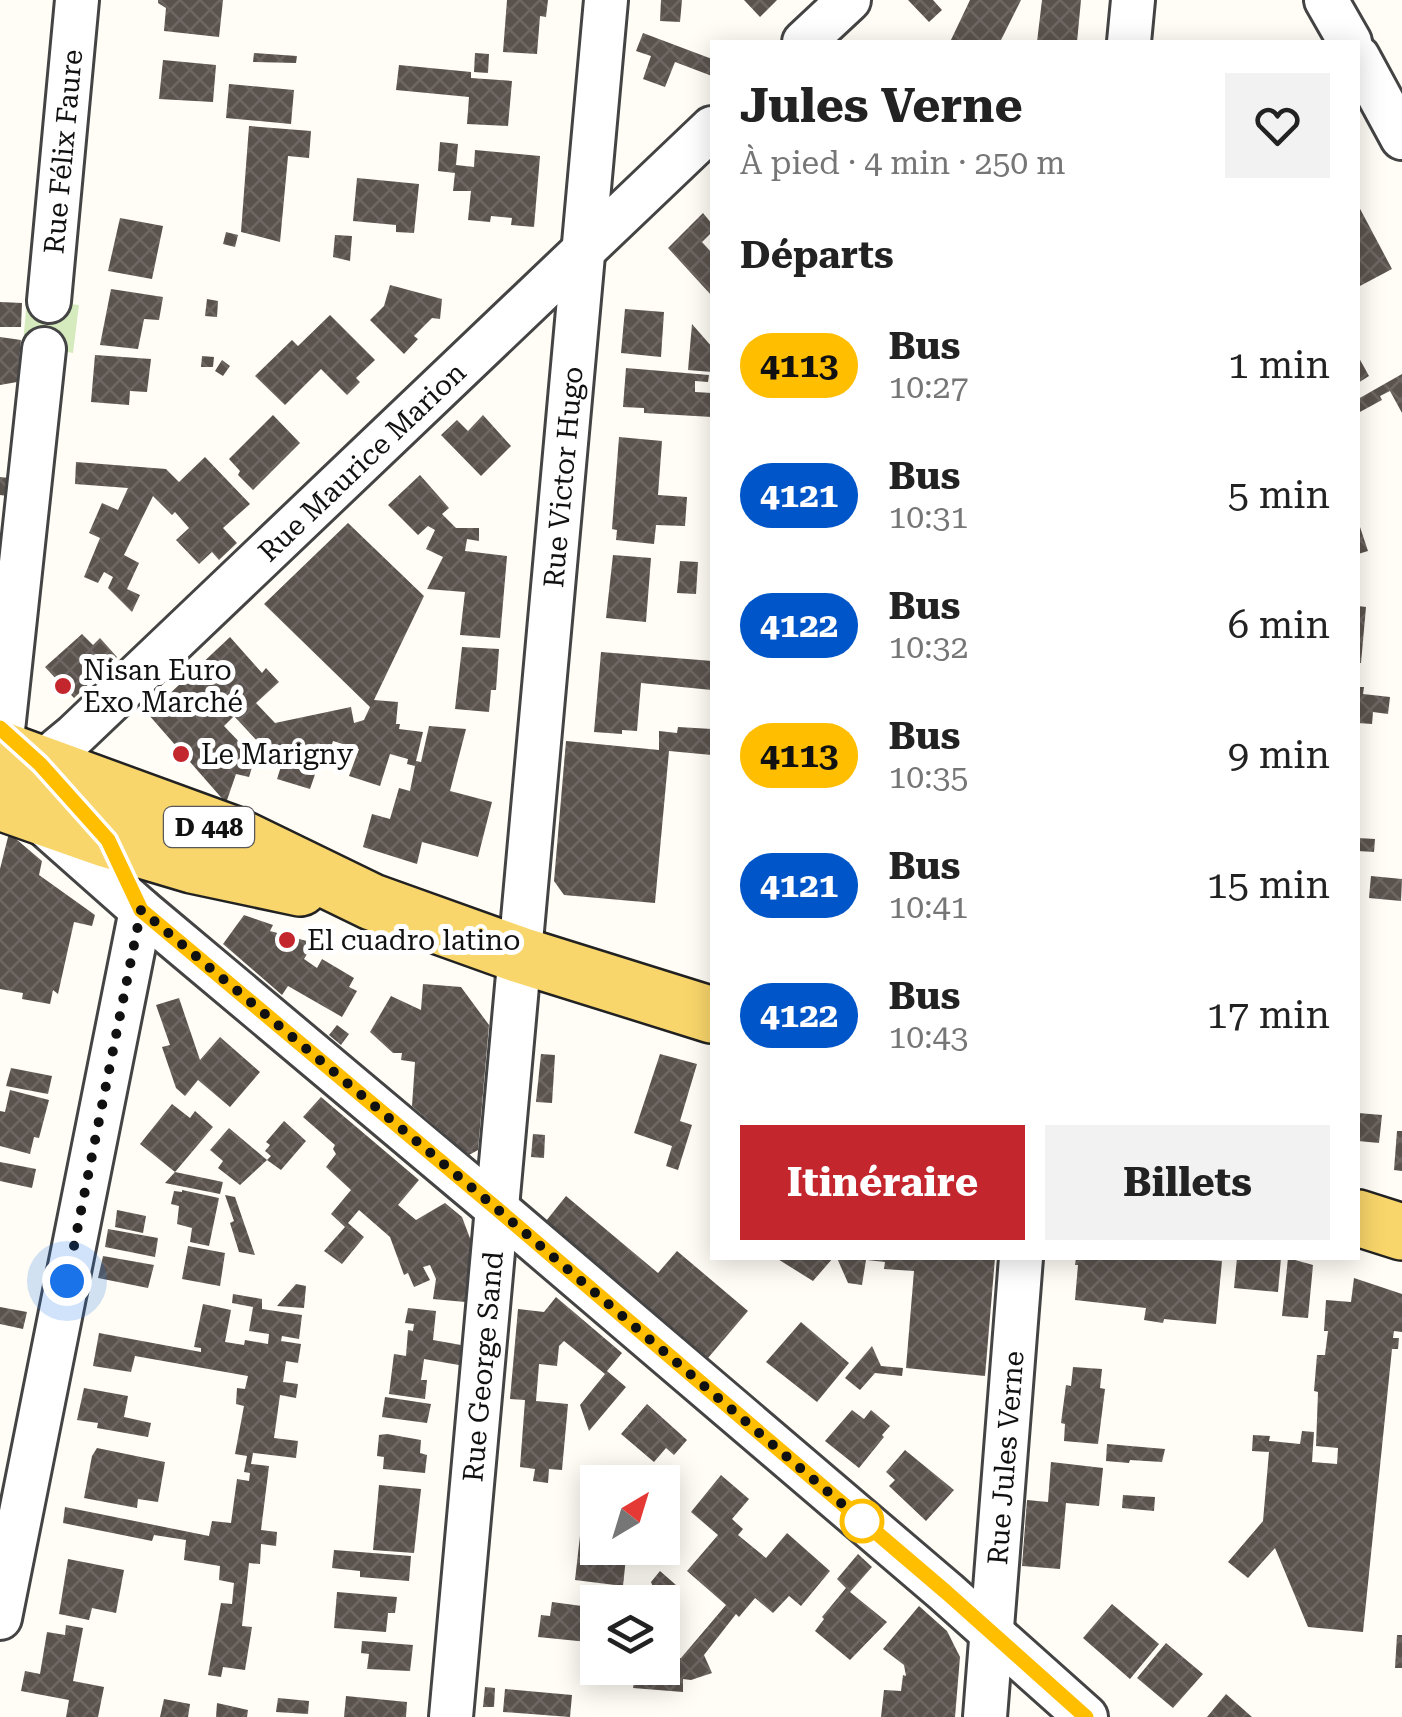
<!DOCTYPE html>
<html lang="fr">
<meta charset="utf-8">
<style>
:root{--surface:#fff;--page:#f2f2f2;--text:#222;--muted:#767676;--accent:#c4262e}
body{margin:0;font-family:"Roboto Serif",serif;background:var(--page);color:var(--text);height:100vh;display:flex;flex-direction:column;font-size:38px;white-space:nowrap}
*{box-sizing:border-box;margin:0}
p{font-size:32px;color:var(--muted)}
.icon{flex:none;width:55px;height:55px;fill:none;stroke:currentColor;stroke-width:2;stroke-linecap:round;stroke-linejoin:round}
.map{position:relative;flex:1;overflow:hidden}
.sheet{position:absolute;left:710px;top:40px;width:650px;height:1220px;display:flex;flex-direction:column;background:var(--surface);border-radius:0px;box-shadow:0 5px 25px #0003}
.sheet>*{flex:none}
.badge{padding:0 20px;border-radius:32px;font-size:35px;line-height:65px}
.needle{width:65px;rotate:38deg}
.controls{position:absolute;left:580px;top:1465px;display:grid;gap:20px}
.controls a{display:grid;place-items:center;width:100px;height:100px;border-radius:0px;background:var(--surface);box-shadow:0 5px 25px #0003;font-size:50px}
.you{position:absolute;width:50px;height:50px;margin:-25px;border:8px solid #fff;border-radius:50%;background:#1a73e8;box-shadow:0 0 0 15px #1a73e833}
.map>.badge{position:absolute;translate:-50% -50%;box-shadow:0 0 0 5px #fff}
h2{padding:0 30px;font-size:38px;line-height:90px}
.round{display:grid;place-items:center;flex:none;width:105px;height:105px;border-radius:0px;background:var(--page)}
.head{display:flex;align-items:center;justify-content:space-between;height:170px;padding:0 30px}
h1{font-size:48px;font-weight:700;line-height:75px}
.cta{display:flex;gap:20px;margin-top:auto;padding:20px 30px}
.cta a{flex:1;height:115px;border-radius:0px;background:var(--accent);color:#fff;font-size:40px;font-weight:700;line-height:115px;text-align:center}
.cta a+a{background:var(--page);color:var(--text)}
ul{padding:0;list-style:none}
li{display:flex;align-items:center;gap:30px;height:130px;padding:0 30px}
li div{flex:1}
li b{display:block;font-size:38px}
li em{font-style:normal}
li .badge{min-width:110px;font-weight:700;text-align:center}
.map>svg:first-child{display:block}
.grass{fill:#d5ebbd}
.building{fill:url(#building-cross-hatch)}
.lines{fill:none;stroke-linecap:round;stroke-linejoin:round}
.minor-casing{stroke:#444;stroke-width:48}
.primary-casing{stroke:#222;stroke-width:60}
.minor{stroke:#fff;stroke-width:42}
.primary{stroke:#f9d66b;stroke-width:55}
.line-casing{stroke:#fff;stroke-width:22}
.line{stroke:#ffbe00;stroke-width:15}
.walk{stroke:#111;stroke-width:10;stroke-dasharray:0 18}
.poi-dot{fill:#c4262e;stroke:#fff;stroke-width:4}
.stop-dot{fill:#fff;stroke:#ffbe00;stroke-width:5}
.labels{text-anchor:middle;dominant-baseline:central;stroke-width:10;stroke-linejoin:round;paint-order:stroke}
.shield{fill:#fff;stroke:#585858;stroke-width:2.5}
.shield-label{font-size:25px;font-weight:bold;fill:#111}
.street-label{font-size:28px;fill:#111;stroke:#fff}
.poi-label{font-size:28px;fill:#111;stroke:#fff;text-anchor:start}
</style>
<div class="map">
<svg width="1402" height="1717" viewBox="0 0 1402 1717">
<defs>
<pattern id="building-cross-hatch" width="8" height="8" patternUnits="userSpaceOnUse" patternTransform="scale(2.5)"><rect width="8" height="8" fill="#5a524d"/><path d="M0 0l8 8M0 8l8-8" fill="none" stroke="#6d6662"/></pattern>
</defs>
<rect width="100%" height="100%" fill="#fffdf5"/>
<path class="grass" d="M27,299l52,6 -6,48 -50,-9z"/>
<path class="building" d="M158,0h65l-4,37 -55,-6 2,-23 -8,-5z
M507,0h41l-2,17 -6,-1 -3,38 -34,-2z
M661,0h21l-2,22 -20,-1z
M744,0h33l-17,17z
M908,0h25l9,10 -13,12z
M970,0h51l-21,42h-50z
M1042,0h39l-4,42h-40z
M643,33l69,26v17l-37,-14 -10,25 -22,-8 8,-23 -15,-5z
M254,53l43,3 -1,7 -43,-1z
M475,53l14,1 -1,19 -14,-1z
M163,60l53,5 -3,37 -54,-3z
M399,65l72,7v6l41,3 -4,45 -41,-2 2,-27 -73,-7z
M229,84l65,6 -3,34 -65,-6z
M249,126l62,5 -2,27 -21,-2 -8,86 -39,-10z
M440,142l18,2 -2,21 18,2 1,-17 65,6 -6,71 -23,-2 1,-7 -21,-2 -1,6 -22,-2 3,-29h-18l2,-18 -17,-2z
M357,178l62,6 -5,49 -18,-1v-7l-43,-4z
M1358,205l34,64 -34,18z
M703,213l9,11v8l-10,10 10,11v43l-44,-48z
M120,218l43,8 -11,53 -44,-8z
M226,232l12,3 -3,12 -12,-3z
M335,235l17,1 -2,25 -17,-4z
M390,285l52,14 -2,20 -8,-1 -18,18 4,3 -14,15 -34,-34 14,-14z
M111,289l52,8 -4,23 -15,-1 -6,30 -38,-4z
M207,299l11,2 -1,16 -12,-1z
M0,302l22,1 -1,24h-21z
M625,309l39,3 -3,45 -40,-4z
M330,315l45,45 -19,18 4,4 -13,13 -26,-26 -36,36 -30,-29 37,-36 6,6z
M692,324l20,23v25l-24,-2z
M0,337l21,3 -4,42 -17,3z
M95,355l56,4 -4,33 -17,-1 -1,14 -38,-3z
M202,356l12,1 -1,10h-12z
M1358,356l11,20 -11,7z
M222,360l8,6 -7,10 -8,-5z
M626,368l83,7 -1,7 -13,-1v11l17,1v24l-68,-4v-5l-21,-1z
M1402,374v39l-12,-22 -10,5 2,4 -24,13v-14z
M273,415l27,28 -47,47 -15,-15 2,-4 -11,-12z
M483,415l28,31 -30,30 -40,-41 16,-15 11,11z
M619,437l43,4 -4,54 29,2 -2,29 -29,-1 -2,19 -38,-4 1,-10 -5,-1z
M205,457l45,47 -27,24 14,15 -18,17 -7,-8 -13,12 -23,-24 13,-12 -14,-16 -3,3 -19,-19 -29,59 15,8 -12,26 13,6 -8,17 -24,-24 5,-11 -9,-5 -6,11 -14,-6 16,-39 -11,-5 13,-30 16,7 10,-22 -53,-4 1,-22 90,7 13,13z
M420,475l29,33 -7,6 14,14h23v13l-12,-2 -2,12 42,5 -7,82 -40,-3 5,-43 -38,-3 16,-32 -17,-8 9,-19 -7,-4 -10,9 -30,-30z
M0,477l9,1 -2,18 -7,-1z
M1358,521l10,30 -10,3z
M348,523l76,73 -50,104 24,2 -2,22h4l-1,5 24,3 -7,29 5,1 8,-36 37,3 -16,62 42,11 -14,55 -56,-15 -5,22 -54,-17 9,-33 18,5 9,-31 11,3 5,-25 -8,-2 1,-5 -18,-5 -10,32 -31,-10 10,-27 -26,-8 -4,12 -6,-2 -13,38 -33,-10 8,-25 -12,-2 -4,13 -15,-4 5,-18 -25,-27 -10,10 21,22 -3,9 12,4 -5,16 -13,-3 -10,29 -78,-89 82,-77 32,36 4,-5 13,14 -23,21 19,20 76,-16 3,16 10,-3 6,-13 -106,-103z
M613,555l38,3 -5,64 -40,-4z
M680,561l18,1 -2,32 -19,-1z
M1358,606l8,1 -5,56h-3z
M82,634l11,11 7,-7 17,19 -43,41 -29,-31z
M462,647l37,2 -3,41h-5l-2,22 -34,-3z
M601,652l111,9v29l-71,-7 -4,48 -15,-1v4l-28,-2z
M1358,687h6l-1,7 27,3 -2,17 -15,-2 -1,12 -14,-1z
M678,727l34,2v26l-43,-4 -14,152 -91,-8 -10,-14 12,-140 93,9v-19l18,2z
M9,833l33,28 -3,14 56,40 -3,11 -18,-4 -16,72 -5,-4 -3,14 -28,-5 1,-6 -23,-4v-120z
M1358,838l17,1 -1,13 -16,-1z
M1371,876l31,3 -1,22 -32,-3z
M244,915l29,10 -3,6 44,12 -10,16 13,9 5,-9 32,19 -5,9 8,4 -15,26 -54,-31 -6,9 -59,-51z
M423,984l38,3 28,38 -11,125 -9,5 -57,-49 3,-44 -14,-2 1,-7h-9l-23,-21 21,-36 30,14z
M179,998l21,62 20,-23 40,35 -30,35 -32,-27 -13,16 -9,-8 -14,-41 8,-2 -14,-40z
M337,1025l12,9 -8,11 -12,-10z
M541,1054l14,1 -3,48 -16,-1z
M660,1054l37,10 -17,57 12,4 -14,45 -12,-4 6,-20 -38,-13z
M11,1068l41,8 -4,18 -42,-8z
M10,1090l39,10 -10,38 -5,-1 -4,17 -30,-8v-35l5,1z
M321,1097l98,83 -21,25 18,15 29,-17 17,14 9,24 -6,61 -32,-3 3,-20 -6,-14 -7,2 7,13 -16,7 -6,-14 -4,2 -14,-38 -31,-27 -11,13 16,14 -22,27 -18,-13 21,-24 -14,-13 20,-24 -25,-23 10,-13 -3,-5 2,-4 -32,-28z
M172,1104l18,14 5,-7 18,16 -38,45 -35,-28z
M1358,1113l24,2 -3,28 -21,-2z
M284,1121l22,20 -25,29 -14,-10 4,-4 -6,-5 5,-6 -4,-3z
M229,1128l38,32 -27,25 -22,-17 5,-7 -13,-11z
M1397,1131h5v40l-8,-1z
M533,1134l12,1 -1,23 -13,-1z
M0,1162l36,7 -4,19 -32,-7z
M175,1172l48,10 -3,12 -55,-11z
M182,1190l37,8 -10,48 -19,-4 2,-14 -15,-4 2,-18 -8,-2 3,-13 8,1z
M225,1195l10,2 20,58 -16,-3 -9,-29 4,-2z
M566,1196l92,77 19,-22 71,60 -40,47 -162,-137z
M117,1210l29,6 -3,17 -28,-6z
M108,1229l50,9 -3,19 -50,-10z
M188,1246l37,7 -5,33 -38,-7z
M103,1256l51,9 -6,23 -50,-10z
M776,1258h57l-20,23z
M837,1258l29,2 -4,25 -14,-2z
M867,1258h128l-10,118 -79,-8 8,-97 -30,-2 1,-7 -18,-2z
M1076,1258h110l36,3 -6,63 -52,-5 -1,4 -19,-3 2,-12 -71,-8 3,-35h-3z
M1237,1258h44l-3,34 -44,-4z
M1288,1258l25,7 -5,53 -26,-2z
M1354,1278l48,16v38l-8,-1 -1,7h6l-1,11h-6l-29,283 -55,-5 -33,-79 -27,30 -20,-16 35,-41 6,-69 -17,-1 1,-16 17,1 -1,5 31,3 2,-13 12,1 -2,30 25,2 1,-16 -22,-2 2,-54 -4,-1 3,-36h8l3,-24h-4l2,-31 25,2z
M296,1284l10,2 -2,22 -27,-2z
M233,1294l29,5v10l40,6 -3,24 -17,-3 -1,5 20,3 -3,19 -12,-2 -3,21 15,2 -2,14 -16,-3 -6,43 24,3 -2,17 -43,-5 -2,11 18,2 -8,64 16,2 -1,14 -15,-2 -1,20 -11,-1 -7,63 10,1 -7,43 -22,-3 -2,10 -13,-2 13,-72 11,1 2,-21 -15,-3 1,-14 -36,-6 2,-20 -32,-5 -2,6 -89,-18 2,-16 144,29 3,-15 19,2 6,-44 12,2 1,-8 -6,-1 3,-16 -12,-2 9,-48 -8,-2 1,-16 8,1 3,-13 -113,-20 -4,16 -38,-6 6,-33 102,19v-4l-7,-1 9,-43 28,6 -6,32 19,3 1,-5 23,4 1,-10 -20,-3 4,-24 -21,-4z
M556,1297l66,56 -15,18 19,16 -37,44 -9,-26 25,-31 -41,-33 -5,5 -2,20 -18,-2 -3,37 32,3 -6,66 -13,-1 -1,14 -15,-2 2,-12 -15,-2 5,-67 -15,-1 8,-90 26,3z
M0,1307l27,5 -4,17 -23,-5z
M408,1308l28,3 -3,29 28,5 -2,20 -35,-6 -3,21h6l-2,19 -36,-5 5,-40 12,2 2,-26 5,1 1,-7 -9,-1z
M801,1322l48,41 -32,39 -51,-40z
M872,1346l9,20 22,2 -1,8 -27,-3 -15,17 -15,-12z
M1073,1367l29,2 -2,19 5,1 -7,55 -34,-3 1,-17 -4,-1 5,-38 5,1z
M84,1388l44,8 -4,21 27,6 -3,14 -51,-9 1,-5 -21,-3z
M385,1397l46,7 -4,19 -45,-6z
M647,1404l40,36 -13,15 -8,-7 -12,14 -33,-28z
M852,1410l12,9 7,-9 19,16 -8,9 2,2 -25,31 -34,-27z
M387,1434l34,6 -1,13 7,2 -2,18 -42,-4 1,-12 -7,-1 2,-21z
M1107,1444l58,5 -3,13 -32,-2 -1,3 -23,-2z
M97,1448l68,14 -7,40 -20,-3 -1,9 -53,-10 8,-42z
M905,1450l49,40 -28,31 -37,-35 6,-6 -9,-8z
M1051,1462l52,6 -4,38 -33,-3 -6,66 -38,-3 5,-66 21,2z
M721,1475l28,24 -17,20 11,10 -5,6 28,23 21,-25 43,38 -29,35 -12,-10 -16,17 -18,-15 -16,19 -3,-3 -32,41 8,18 -21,7 -8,-1v13l-50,-4 2,-13 19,2v-9h8v-11l19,1 45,-53 -39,-34 31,-36 -27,-23z
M379,1485l42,4 -7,64 -41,-3z
M1123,1495l32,2 -1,14 -32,-3z
M590,1496h8v13h-8z
M581,1527l17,1v20h29l-4,38 -48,-6z
M334,1550l77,6 -2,25 -49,-4v-6l-28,-3z
M858,1554l14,13 -22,25 37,30 -37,38 -35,-29 9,-12 -2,-2 24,-29 -9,-9z
M68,1559l56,11 -8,43 -24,-5 -3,12 -30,-6z
M660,1571l16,14 -16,17h-36l3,-17 26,2 -2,-5z
M337,1592l60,5 -2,16h-7l-2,19 -52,-4z
M552,1602l37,5 -2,11 11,1v24l-60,-6 3,-22 9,1z
M1112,1604l47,40 -29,35 -47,-41z
M919,1606l28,25 13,26 -5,60h-74l3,-27 17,1 2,-16 3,1 -2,-11 -21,-16z
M66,1625l17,3 -10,53 31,6 -6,30h-32l3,-17 -48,-9 4,-20 15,3 7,-42 18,3z
M1397,1635h5v33h-7z
M362,1641l51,4 -3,26 -43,-2 2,-15 -8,-1z
M1166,1643l37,31 -30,34 -36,-30z
M485,1687l10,1 -1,19h-11z
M505,1689l67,6 -2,22 -67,-5z
M1226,1694l26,23h-45z
M346,1696l61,6 -1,15h-62z
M278,1698l31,3 -1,13 -32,-2z
M164,1699l26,5 -2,13h-28z
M217,1703l31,7 -1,7h-31z"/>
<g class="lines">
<g class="minor-casing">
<g id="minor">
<path d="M1326,0l24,42"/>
<path d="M804,42l45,-42"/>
<path d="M1129,42l4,-42"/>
<path d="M1358,57l44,81"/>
<path id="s1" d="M49,301l28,-301"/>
<path d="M3,730l41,-381"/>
<path id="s2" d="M15,772l25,-8 34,-28 638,-608"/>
<path d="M45,825l96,85 355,298 450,384 140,125"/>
<path d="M0,1618l141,-708"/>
<path id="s3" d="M451,1717l155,-1717"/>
<path id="s4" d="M985,1717l36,-459"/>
</g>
</g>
<g class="primary-casing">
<path id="primary" d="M0,749l230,84 142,69 148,53 192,60
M0,802l108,38 84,25 108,23
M1358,1218l44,14"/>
</g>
<use href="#minor" class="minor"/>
<use href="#primary" class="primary"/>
</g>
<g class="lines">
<g class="line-casing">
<path id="line" d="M0,728l40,36 68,76 33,70 355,298 450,384 140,125"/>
</g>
<use href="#line" class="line"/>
<path class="walk" d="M67,1281l74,-371 355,298 366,313"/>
</g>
<g class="poi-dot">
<circle cx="63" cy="686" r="10"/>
<circle cx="181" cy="754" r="10"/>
<circle cx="287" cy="940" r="10"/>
</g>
<circle class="stop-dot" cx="862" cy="1521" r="20"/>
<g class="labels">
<rect class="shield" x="164" y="807" width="90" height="40" rx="8"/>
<g class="shield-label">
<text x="209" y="827">D 448</text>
</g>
<g class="street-label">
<text stroke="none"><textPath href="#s1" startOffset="150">Rue Félix Faure</textPath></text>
<text stroke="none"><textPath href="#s2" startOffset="468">Rue Maurice Marion</textPath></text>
<text stroke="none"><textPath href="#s3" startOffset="1245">Rue Victor Hugo</textPath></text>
<text stroke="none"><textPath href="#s3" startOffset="352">Rue George Sand</textPath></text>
<text stroke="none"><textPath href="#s4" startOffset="260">Rue Jules Verne</textPath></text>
</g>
<g class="poi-label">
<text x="83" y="670">Nisan Euro<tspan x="83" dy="32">Exo Marché</tspan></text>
<text x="201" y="754">Le Marigny</text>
<text x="307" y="940">El cuadro latino</text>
</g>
</g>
</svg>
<div class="controls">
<a><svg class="needle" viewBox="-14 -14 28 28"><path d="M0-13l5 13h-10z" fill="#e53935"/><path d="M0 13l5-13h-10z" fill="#767676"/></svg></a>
<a><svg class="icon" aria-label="layers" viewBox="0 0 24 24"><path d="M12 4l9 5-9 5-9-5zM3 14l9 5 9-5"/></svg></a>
</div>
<div class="you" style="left:67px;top:1281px"></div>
<section class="sheet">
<div class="head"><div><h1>Jules Verne</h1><p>À pied · 4 min · 250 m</p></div><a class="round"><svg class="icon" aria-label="heart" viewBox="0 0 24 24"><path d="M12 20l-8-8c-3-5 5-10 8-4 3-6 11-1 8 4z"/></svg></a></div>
<h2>Départs</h2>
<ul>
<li><span class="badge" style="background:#ffbe00;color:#111">4113</span><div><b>Bus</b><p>10:27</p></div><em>1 min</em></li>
<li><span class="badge" style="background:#0055c8;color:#fff">4121</span><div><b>Bus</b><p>10:31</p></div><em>5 min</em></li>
<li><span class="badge" style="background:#0055c8;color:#fff">4122</span><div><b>Bus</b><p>10:32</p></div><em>6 min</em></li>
<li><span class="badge" style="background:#ffbe00;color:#111">4113</span><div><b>Bus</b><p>10:35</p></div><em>9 min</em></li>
<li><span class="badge" style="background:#0055c8;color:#fff">4121</span><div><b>Bus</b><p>10:41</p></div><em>15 min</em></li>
<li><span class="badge" style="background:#0055c8;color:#fff">4122</span><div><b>Bus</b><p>10:43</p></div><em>17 min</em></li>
</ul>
<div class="cta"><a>Itinéraire</a><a>Billets</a></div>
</section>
</div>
